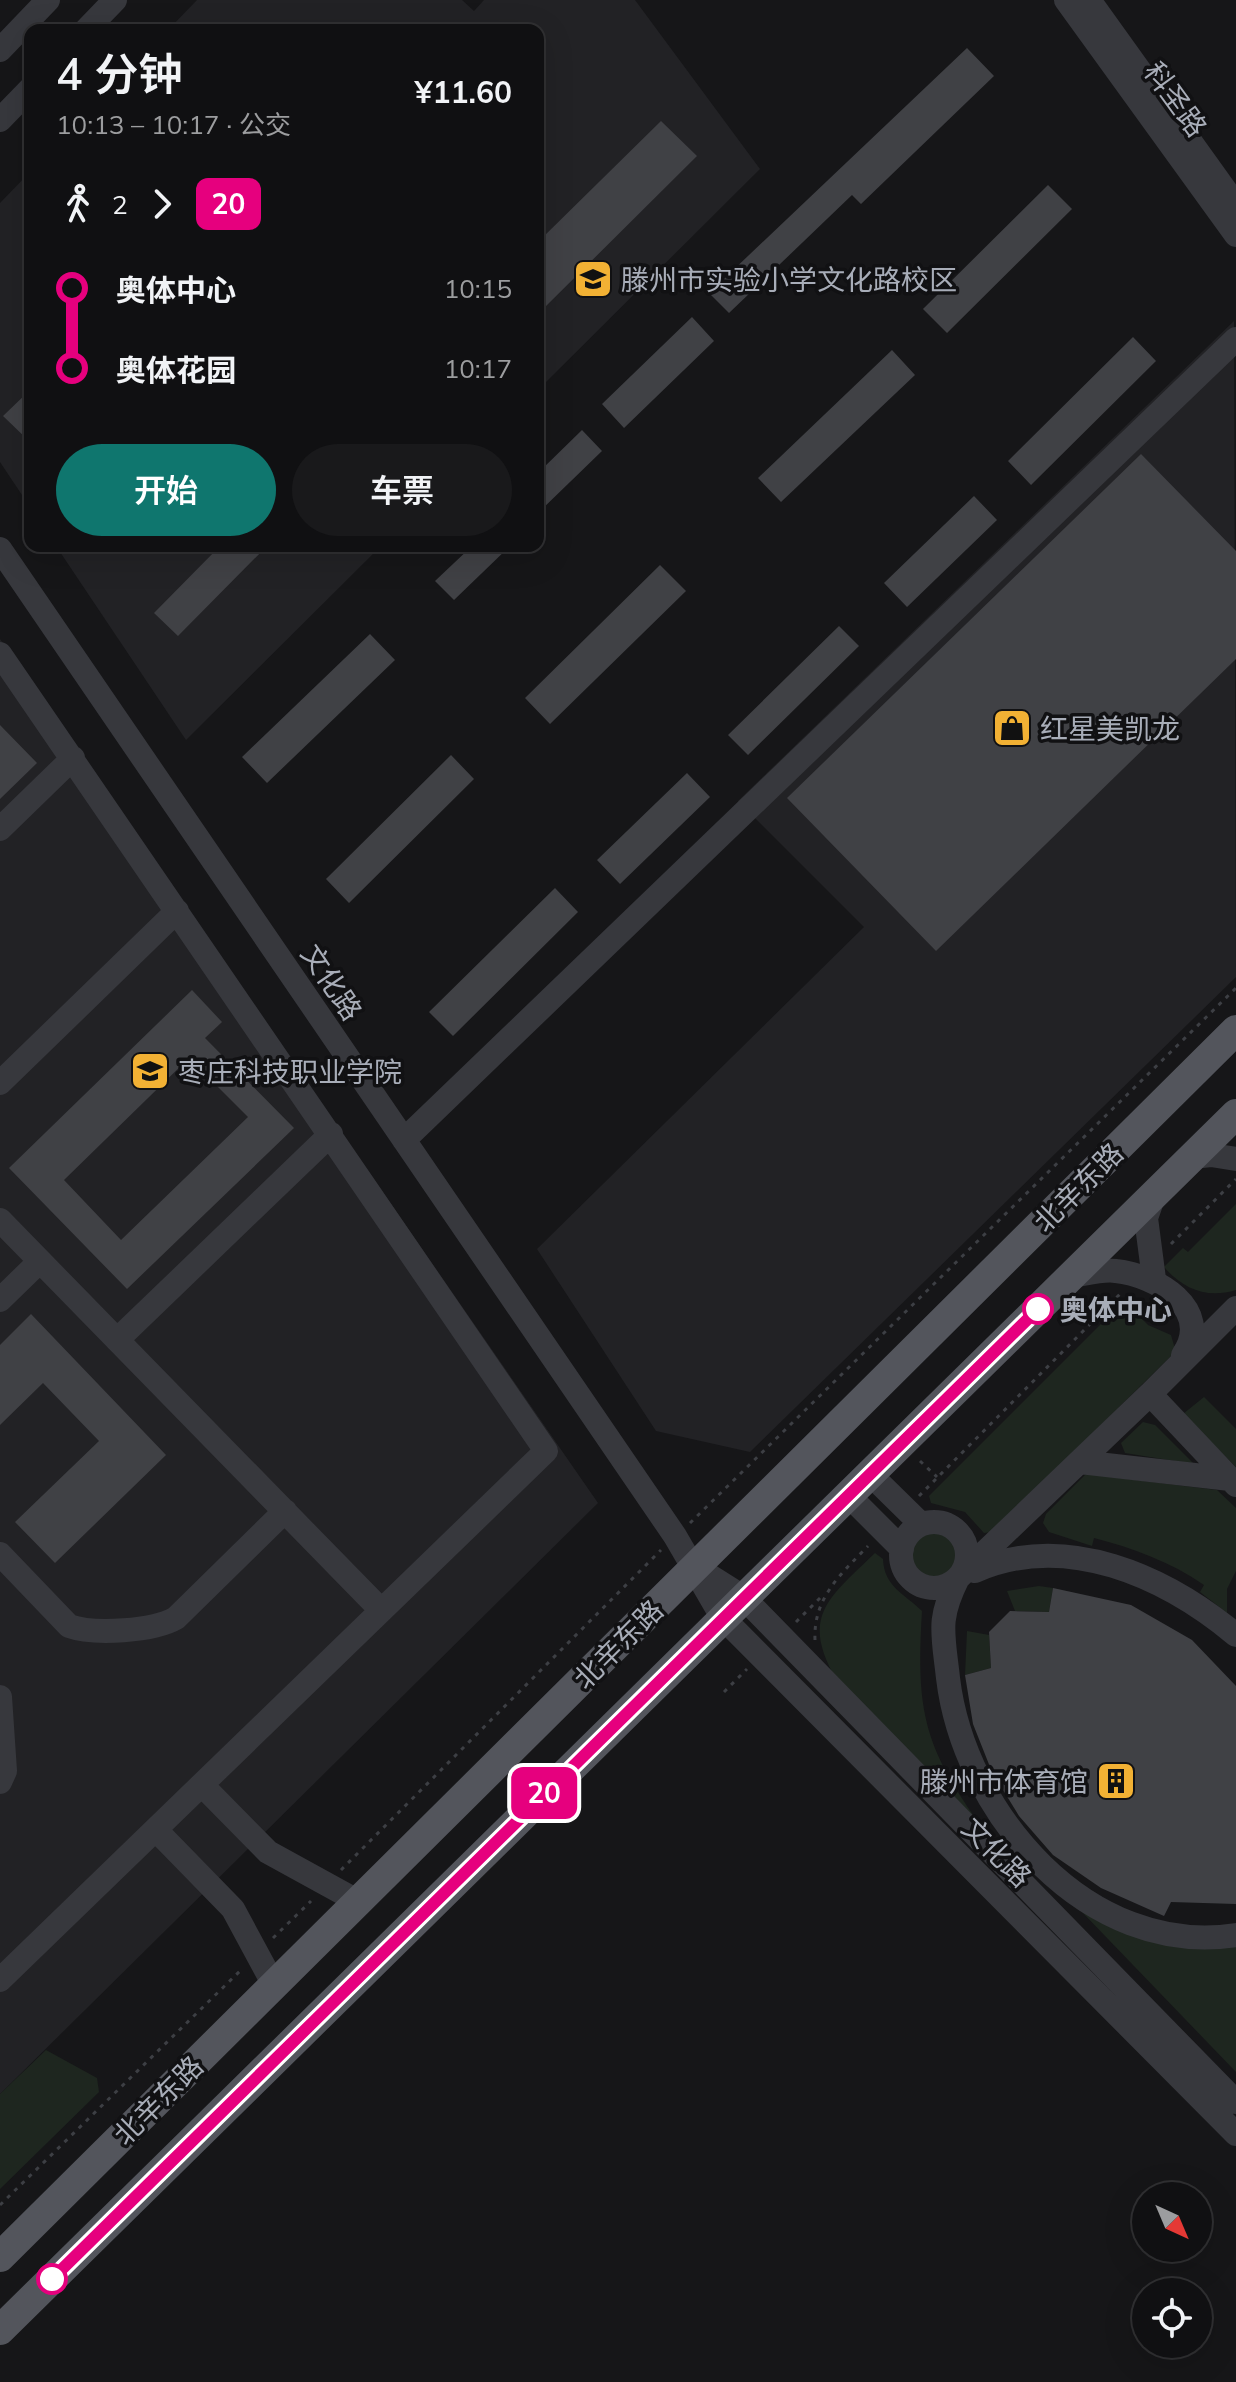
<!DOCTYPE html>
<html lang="zh">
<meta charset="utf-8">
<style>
:root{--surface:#101012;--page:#19191b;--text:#f1f3f6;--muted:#9c9d9f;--line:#303032;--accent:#0f766e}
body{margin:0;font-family:Mulish,"Noto Sans SC",sans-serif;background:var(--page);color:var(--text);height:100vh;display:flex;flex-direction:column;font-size:30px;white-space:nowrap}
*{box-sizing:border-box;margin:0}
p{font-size:26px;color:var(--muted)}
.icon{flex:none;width:44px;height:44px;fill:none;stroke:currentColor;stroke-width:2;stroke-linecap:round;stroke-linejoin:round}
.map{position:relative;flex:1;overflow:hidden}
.details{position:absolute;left:24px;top:24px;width:520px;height:528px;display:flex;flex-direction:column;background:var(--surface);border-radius:16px;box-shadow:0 8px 32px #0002,0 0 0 2px var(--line)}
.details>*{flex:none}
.badge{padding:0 16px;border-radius:12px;font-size:28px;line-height:52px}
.needle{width:52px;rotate:136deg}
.controls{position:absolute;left:1132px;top:2182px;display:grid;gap:16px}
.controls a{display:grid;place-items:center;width:80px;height:80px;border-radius:50%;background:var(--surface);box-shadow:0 8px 32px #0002,0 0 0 2px var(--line);font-size:40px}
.map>.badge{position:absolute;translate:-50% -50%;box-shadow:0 0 0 4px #fff}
.legs{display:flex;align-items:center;gap:12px;height:88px;padding:0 32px;font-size:26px}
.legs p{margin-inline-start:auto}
.head{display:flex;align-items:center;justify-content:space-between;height:136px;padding:0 32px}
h1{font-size:44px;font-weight:600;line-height:60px}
.action{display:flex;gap:16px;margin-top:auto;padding:16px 32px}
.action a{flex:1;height:92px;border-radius:48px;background:var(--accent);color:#fff;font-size:32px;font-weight:600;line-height:92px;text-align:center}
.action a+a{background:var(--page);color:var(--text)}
ul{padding:0 32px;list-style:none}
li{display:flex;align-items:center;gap:28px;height:80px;font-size:30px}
li i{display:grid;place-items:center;width:12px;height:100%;margin:0 10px;background:currentColor}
li i::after{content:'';width:20px;height:20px;margin:-10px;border:6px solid;border-radius:50%;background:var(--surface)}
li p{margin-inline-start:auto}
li:first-child i{background:linear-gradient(#0000 50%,currentColor 0)}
li:last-child i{background:linear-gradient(currentColor 50%,#0000 0)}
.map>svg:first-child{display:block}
.built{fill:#222225}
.green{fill:#1e261f}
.building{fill:#404145;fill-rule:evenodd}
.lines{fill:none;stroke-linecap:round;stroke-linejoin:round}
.path{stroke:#3d3f44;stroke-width:3;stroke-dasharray:4 6;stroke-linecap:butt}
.minor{stroke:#37383d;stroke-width:24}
.major{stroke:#53555c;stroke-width:30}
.line-1-casing{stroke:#fff;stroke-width:18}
.line-1{stroke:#e6007e;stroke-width:12}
.stop-1-dot{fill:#fff;stroke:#e6007e;stroke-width:4}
.labels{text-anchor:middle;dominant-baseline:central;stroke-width:7;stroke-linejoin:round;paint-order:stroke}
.street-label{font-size:28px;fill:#a8adb8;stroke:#111113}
.poi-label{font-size:28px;fill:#a8adb8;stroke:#111113;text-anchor:start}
.stop-label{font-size:28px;font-weight:bold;fill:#a8adb8;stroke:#111113;text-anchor:start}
</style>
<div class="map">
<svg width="1236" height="2382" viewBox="0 0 1236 2382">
<rect width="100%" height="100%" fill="#161618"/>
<path class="built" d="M197,0h265l12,11 10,-11h151l125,169 -222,221v-360h-370z
M30,172v335l-30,-45v-259z
M1234,321l2,656 -486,475 -94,-21 -119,-182 327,-322 -126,-126z
M56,546h325l-195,194z
M0,639l598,864 -598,591z"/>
<path class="green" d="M1236,1204v86c-29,9 -53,-1 -72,-23l19,-19 5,4z
M1128,1305l20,20 23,10 4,14 -3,6 -180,177 -8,1 -19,-21 -34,-9 -2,-7 189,-189z
M1204,1397l32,32v38l-53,-53z
M1143,1422l12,3 39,39 -69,-11 -4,-10z
M1086,1474l131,16 19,18v63l-9,18v24l-27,-21 4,-7c-33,-23 -71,-37 -110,-47l-2,8 -43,-14 -6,-9 3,-9z
M909 1555a25 25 0 1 1 50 0a25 25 0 1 1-50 0Z
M875,1553l8,6c1,28 22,35 39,52 -6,98 1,135 59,215l-144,-145c-38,-65 -8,-83 38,-128z
M1039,1586l14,2 -4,24 -34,-1 -8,-20z
M967,1631l22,4 2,33 -26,7z
M1057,1886l26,17 153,40v129z
M46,2050l51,28 2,14 -99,97v-95z"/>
<path class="building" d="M967,48l27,28 -133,128 -9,-9 -123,118 -20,-20z
M661,121l36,35 -159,158v-72z
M1048,185l24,24 -125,124 -24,-24z
M692,317l22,24 -90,87 -22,-24z
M1133,337l23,24 -125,124 -23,-24z
M892,350l23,25 -134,127 -23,-24z
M30,390v52l-27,-26z
M582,430l20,21 -64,62v-40z
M1141,454l95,97v108l-300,292 -149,-153z
M974,496l23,24 -90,87 -23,-24z
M220,546h47l-89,90 -24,-23z
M472,546h38l-56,54 -19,-19z
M660,565l26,26 -136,133 -25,-26z
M839,626l20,20 -111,109 -20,-20z
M370,634l25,26 -128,123 -25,-26z
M0,725l37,38 -37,36z
M451,755l23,24 -125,124 -23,-24z
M687,773l23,24 -90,87 -23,-24z
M555,888l23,24 -125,124 -24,-24z
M192,990l30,32 -17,16 89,90 -167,161 -118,-121zM189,1058l59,59 -127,123 -57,-60z
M31,1314l135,141 -111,108 -40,-41 84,-81 -56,-58 -43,42v-80z
M1053,1588l78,17 61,35 44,46v218l-65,-2 -7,14 -63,-28 -48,-33 -34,-39 -27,-44 -19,-48 -8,-49 26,-7 -2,-36 21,-21 39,1z"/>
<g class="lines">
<path class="path" d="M1171,1244l65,-65
M920,1461l17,16
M919,1496l201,-202
M690,1523l546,-535
M796,1622l28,-28
M815,1640c-2,-42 26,-66 53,-94
M724,1692l23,-23
M341,1870l320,-320
M273,1938l38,-37
M0,2205l242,-236"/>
<path class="minor" d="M1066,0l170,235
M1089,0l147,205
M86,30l29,-30
M0,50l48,-50
M0,120l30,-31
M0,549l675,987 47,81 514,517
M0,654l546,797 -546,529
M0,829l73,-71
M0,1083l177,-172
M404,1140l832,-801
M1192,1157l19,-2 25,4
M0,1220l381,390
M1072,1276c14,-2 30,-7 44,-5 39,4 99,38 67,84
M1154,1279l-8,-61 8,-23
M0,1300l40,-39
M1236,1308l-86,86 86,91
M117,1340l214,-206
M1150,1394l-192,184c-21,42 -15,54 -10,100 16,135 140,280 288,257
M1080,1462l150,17
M870,1474l51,50
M848,1495l54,54
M901 1555a33 33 0 1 1 66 0a33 33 0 1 1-66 0Z
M0,1554l69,72c25,9 85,5 107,-8l109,-107
M697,1568l46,29 493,505
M975,1571c91,-40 190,5 261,64
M0,1697l5,74 -5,11
M203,1786l65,66 91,50
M157,1831l76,78 41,76"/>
<path class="major" d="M0,2257l1236,-1227
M0,2330l1236,-1216"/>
</g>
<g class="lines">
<g class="line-1-casing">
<path id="line-1" d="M52,2279l986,-970"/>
</g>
<use href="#line-1" class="line-1"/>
</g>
<defs>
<g id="school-square" transform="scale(2)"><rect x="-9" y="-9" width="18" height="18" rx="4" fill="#f2b134" stroke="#111113"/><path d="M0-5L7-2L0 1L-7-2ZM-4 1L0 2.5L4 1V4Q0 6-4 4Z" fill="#111"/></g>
<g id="shop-square" transform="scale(2)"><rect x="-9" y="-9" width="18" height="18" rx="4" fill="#f2b134" stroke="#111113"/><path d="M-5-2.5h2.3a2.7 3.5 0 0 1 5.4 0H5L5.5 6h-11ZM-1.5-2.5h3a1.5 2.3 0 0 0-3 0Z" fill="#111"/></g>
<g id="university-square" transform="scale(2)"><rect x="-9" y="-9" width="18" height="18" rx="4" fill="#f2b134" stroke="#111113"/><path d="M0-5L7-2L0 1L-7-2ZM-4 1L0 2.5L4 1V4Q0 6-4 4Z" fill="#111"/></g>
<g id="building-square" transform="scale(2)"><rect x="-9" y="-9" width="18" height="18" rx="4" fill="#f2b134" stroke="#111113"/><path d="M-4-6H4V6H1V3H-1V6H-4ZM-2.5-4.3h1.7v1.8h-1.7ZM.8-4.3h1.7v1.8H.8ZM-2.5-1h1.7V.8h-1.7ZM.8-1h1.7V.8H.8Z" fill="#111"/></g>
</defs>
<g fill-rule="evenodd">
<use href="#school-square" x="593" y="279"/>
<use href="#shop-square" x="1012" y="728"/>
<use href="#university-square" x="150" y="1071"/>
<use href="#building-square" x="1116" y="1781"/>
</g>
<g class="stop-1-dot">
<circle cx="1038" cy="1309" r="14"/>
<circle cx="52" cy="2279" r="14"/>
</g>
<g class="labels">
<g class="street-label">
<text transform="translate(1176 99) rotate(54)">科圣路</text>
<text transform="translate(332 982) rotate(56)">文化路</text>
<text transform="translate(1078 1187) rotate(-45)">北辛东路</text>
<text transform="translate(618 1644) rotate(-45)">北辛东路</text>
<text transform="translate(997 1852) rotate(45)">文化路</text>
<text transform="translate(158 2100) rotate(-45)">北辛东路</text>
</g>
<g class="poi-label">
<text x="621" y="279">滕州市实验小学文化路校区</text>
<text x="1040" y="728">红星美凯龙</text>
<text x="178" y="1071">枣庄科技职业学院</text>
<text x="1088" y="1781" text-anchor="end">滕州市体育馆</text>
</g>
<g class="stop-label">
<text x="1060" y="1309">奥体中心</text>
</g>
</g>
</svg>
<div class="controls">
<a><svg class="needle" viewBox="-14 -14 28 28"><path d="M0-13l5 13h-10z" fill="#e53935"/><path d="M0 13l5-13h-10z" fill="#9c9d9f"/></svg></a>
<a><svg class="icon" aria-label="locate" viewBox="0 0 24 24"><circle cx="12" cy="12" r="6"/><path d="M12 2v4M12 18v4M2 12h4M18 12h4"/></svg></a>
</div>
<b class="badge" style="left:544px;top:1793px;background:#e6007e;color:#fff">20</b>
<section class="details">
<div class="head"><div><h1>4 分钟</h1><p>10:13 – 10:17 · 公交</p></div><b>¥11.60</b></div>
<div class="legs"><svg class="icon" aria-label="walk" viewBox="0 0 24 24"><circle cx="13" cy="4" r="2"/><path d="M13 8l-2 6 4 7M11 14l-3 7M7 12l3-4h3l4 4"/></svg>2<svg class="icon" aria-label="forward" viewBox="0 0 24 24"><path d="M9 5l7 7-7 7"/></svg><b class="badge" style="background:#e6007e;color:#fff">20</b></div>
<ul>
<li><i style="color:#e6007e"></i><b>奥体中心</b><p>10:15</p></li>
<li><i style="color:#e6007e"></i><b>奥体花园</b><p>10:17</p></li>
</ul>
<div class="action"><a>开始</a><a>车票</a></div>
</section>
</div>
